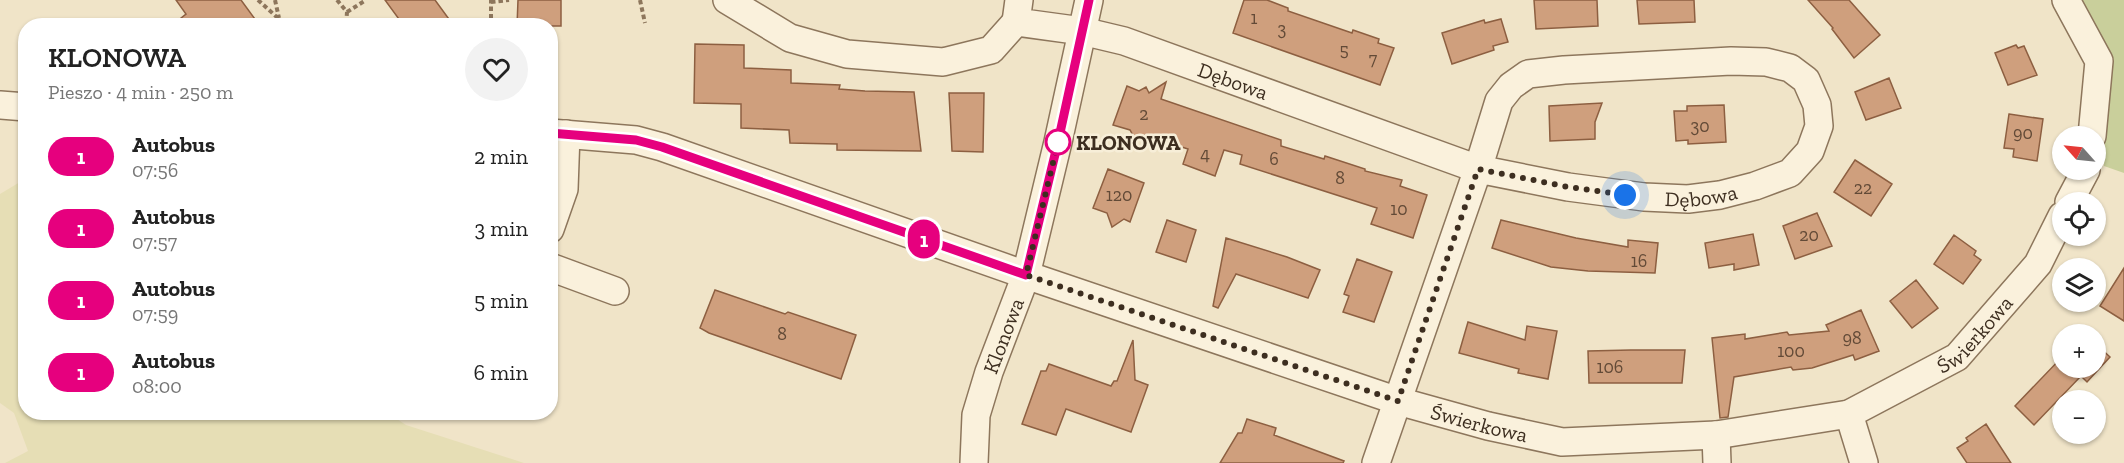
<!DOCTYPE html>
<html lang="pl">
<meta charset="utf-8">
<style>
:root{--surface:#fff;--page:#f2f2f2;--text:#222;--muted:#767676}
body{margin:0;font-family:"Zilla Slab",serif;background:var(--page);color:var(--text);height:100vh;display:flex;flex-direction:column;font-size:22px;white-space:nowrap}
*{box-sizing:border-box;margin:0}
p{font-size:20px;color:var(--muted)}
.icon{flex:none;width:33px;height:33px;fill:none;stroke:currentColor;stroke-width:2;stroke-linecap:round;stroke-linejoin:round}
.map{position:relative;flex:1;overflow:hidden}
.details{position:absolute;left:18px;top:18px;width:540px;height:402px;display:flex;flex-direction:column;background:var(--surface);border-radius:24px;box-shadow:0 2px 4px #0004}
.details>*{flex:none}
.badge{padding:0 12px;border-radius:20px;font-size:21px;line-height:39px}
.needle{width:39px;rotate:297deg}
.controls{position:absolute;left:2052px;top:126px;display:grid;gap:12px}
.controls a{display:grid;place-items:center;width:54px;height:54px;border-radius:50%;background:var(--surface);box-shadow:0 2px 4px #0004;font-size:30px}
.you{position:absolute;width:30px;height:30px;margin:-15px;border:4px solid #fff;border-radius:50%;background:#1a73e8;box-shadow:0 0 0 9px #1a73e833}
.map>.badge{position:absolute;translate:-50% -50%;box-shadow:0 0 0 3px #fff}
.round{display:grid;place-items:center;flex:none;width:63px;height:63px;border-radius:32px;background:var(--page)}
.summary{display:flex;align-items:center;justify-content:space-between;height:102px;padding:0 30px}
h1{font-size:28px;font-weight:600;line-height:45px}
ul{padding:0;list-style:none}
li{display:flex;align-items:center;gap:18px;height:72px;padding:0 30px}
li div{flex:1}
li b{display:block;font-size:22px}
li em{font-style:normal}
li .badge{min-width:66px;font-weight:700;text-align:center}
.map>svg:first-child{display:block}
.farmland{fill:#e6deb5}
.green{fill:#c9cf9b}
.building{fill:#cf9f7d;stroke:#8d5f41;stroke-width:1.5}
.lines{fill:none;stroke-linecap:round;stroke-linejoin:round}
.minor-casing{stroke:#8d765c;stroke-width:30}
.path{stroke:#8d765c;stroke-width:4;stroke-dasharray:4.5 3;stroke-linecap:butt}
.minor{stroke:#faf1dc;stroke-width:27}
.line-casing{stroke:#fff;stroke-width:14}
.line{stroke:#e6007e;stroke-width:9}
.walk{stroke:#3d2e20;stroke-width:6;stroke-dasharray:0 10.8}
.stop-dot{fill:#fff;stroke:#e6007e;stroke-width:3}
.labels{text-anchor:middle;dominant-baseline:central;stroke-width:5;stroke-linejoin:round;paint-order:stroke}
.number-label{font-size:18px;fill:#624a37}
.street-label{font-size:21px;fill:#3d2e20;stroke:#f7eed8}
.stop-label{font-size:21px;font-weight:bold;fill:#3d2e20;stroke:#f7eed8;text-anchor:start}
</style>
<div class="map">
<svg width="2124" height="463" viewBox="0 0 2124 463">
<rect width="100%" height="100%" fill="#f0e4c8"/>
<path class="farmland" d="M25,179l1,233 362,1 18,12 118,38h-519l23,-12 -14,-38 -14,-10v-209z"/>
<path class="green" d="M2080,0h44v173l-20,-7 4,-111z"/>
<path class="building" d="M176,0h65l19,26h-89l15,-12z
M385,0h50l19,26h-50z
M518,0h43v26h-44z
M1244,0h23l21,8v3l64,22 1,-3 26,9 -1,4 16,5 -14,37 -147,-52z
M1534,0h63l1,26 -62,3z
M1637,0h57l1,22 -56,2z
M1808,0h41l31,35 -26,23 -22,-29 1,-1z
M1501,19l7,23 -15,4 1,4 -42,14 -10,-31 42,-13 1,3z
M695,44l49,1v23l47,2v13l49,2 -1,4 26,2 49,1 7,59 -84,-1v-6l-47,-1 -1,-13 -48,-2v-24l-47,-1z
M2016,45l2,3 6,-2 13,29 -29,10 -13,-32z
M1889,78l12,30 -35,12 -11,-28z
M1166,82l-5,17 120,41v6l43,13 1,-3 40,13v2l37,9 -2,6 27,9 -14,43 -42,-14 6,-16 -137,-44 2,-9 -18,-5 -9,26 -32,-12 5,-15 -43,-14 -10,4 -5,-9 -17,-5 14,-39 12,5 7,-4 3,6z
M949,93h35l-1,59 -31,-1z
M1602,103l-7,19v17l-45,2 -1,-35z
M1724,105l2,37 -38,2v-4l-12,1 -2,-30h13v-5z
M2009,114l34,5 -6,42 -24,-4 1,-8 -10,-1z
M1855,160l37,24 -21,32 -37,-24z
M1108,169l36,14 -14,39 -6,-3 -12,8 -5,-14 -14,-5z
M1817,213l15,33 -37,13 -12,-33z
M1167,220l29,10 -10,32 -30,-10z
M1501,220l75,18 52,9v-7l30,3 -3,30 -67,-2 -37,-4 -59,-19z
M1753,234l6,31 -25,5v-6l-25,4 -4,-25z
M1954,235l22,16 -2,4 7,5 -18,24 -29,-20z
M1226,238l61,19 33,13 -12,28 -72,-24 -18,34 -5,-2z
M1357,259l35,13 -18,50 -31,-10 6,-16 -5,-2z
M2124,268v53l-24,-15z
M1916,280l22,28 -26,20 -22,-27z
M715,290l70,24 3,-2 68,23 -15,44 -132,-46 -9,-5z
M1861,310l18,41 -24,9 -2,-5 -41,13 -19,2 -2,-3 -57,10 -6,40 -8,1 -8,-80 33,-4v5l42,-7 2,3 40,-4 -3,-6z
M1468,322l57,18 2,-14 30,5 -9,48 -30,-6 1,-4 -60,-16z
M1133,340l2,40 13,5 -17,47 -65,-23 -10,26 -34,-11 19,-53h5l3,-7 62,22 3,-5h3z
M2096,344l14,13 -23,25 -6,-6 -47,49 -19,-19 47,-49v11h34z
M1631,350h54l-3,33h-93l-1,-32z
M1247,419l29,9 -2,7 70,26 -1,2h-123l18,-30h4z
M1986,424l10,16 15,23h-44l-10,-15 11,-7 -2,-3z"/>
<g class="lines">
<g class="minor-casing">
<g id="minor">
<path d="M727,0l63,38 57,16 96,8 48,-12 25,-28"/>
<path id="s1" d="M1019,0l-3,22 66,9 42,10 354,128 90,18 76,10 44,2 32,-4 35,-9 35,-13 20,-22 9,-25 -2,-21 -11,-25 -16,-12 -24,-6 -35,-1 -167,9 -36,4 -17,12 -12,15 -21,68 -102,294"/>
<path d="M2066,0l33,61 -7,75"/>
<path d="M0,105l26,2"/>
<path id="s2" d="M550,133l86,7 26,7 364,128 372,126 90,25 74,16 154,-7 133,-21 108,-57 81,-93 24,-48"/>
<path d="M2069,202l17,-32"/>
<path d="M550,229l14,-40 2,-55"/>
<path d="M550,267l65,24"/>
<path d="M1849,414l15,49"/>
<path d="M1716,435l1,28"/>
<path id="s3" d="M974,463l2,-48 13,-43 37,-97 32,-133 31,-142"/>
</g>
</g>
<path class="path" d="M258,0l22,20v6
M275,0l4,18
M337,0l10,12 -1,14
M640,0l5,23
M491,2l18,-2
M347,12l19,-12
M491,26v-26"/>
<use href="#minor" class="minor"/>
</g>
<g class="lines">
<g class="line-casing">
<path id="line" d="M550,133l86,7 26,7 364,128 32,-133 31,-142"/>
</g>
<use href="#line" class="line"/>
<path class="walk" d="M1058,142l-32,133 372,126 80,-232 90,18 57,8"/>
</g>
<circle class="stop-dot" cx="1058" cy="142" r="12"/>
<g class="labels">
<g class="number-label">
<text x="1254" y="18">1</text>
<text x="1282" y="29">3</text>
<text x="1344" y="50">5</text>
<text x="1373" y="59">7</text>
<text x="1144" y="114">2</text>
<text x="1700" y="126">30</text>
<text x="2023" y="133">90</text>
<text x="1205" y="154">4</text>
<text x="1274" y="159">6</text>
<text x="1340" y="178">8</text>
<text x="1863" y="188">22</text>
<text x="1119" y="195">120</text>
<text x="1399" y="209">10</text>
<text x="1809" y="235">20</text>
<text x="1639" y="261">16</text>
<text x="782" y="334">8</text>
<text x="1852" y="338">98</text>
<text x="1791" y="351">100</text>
<text x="1610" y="367">106</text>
</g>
<g class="street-label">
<text stroke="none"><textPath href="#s1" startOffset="248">Dębowa</textPath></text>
<text stroke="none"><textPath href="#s1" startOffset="734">Dębowa</textPath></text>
<text stroke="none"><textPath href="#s2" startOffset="1500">Świerkowa</textPath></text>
<text stroke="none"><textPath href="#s3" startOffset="132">Klonowa</textPath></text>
<text stroke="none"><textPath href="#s2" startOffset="976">Świerkowa</textPath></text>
</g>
<g class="stop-label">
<text x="1076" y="142">KLONOWA</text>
</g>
</g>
</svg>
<div class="controls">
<a><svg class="needle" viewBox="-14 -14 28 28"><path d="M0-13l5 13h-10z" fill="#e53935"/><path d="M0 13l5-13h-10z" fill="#767676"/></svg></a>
<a><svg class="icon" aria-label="locate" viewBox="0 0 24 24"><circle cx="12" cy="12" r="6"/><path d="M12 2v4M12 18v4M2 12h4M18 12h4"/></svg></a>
<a><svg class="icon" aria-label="layers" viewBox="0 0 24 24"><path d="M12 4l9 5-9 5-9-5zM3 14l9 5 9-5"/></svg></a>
<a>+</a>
<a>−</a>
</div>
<div class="you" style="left:1625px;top:195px"></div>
<b class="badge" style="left:924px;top:239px;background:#e6007e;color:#fff">1</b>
<section class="details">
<div class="summary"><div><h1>KLONOWA</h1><p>Pieszo · 4 min · 250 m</p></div><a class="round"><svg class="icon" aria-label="heart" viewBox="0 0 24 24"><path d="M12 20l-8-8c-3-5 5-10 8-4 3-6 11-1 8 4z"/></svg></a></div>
<ul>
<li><span class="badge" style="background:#e6007e;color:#fff">1</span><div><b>Autobus</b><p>07:56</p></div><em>2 min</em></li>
<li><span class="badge" style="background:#e6007e;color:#fff">1</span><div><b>Autobus</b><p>07:57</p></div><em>3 min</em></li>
<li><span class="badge" style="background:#e6007e;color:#fff">1</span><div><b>Autobus</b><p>07:59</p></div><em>5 min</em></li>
<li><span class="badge" style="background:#e6007e;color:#fff">1</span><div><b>Autobus</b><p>08:00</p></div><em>6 min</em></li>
</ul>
</section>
</div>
